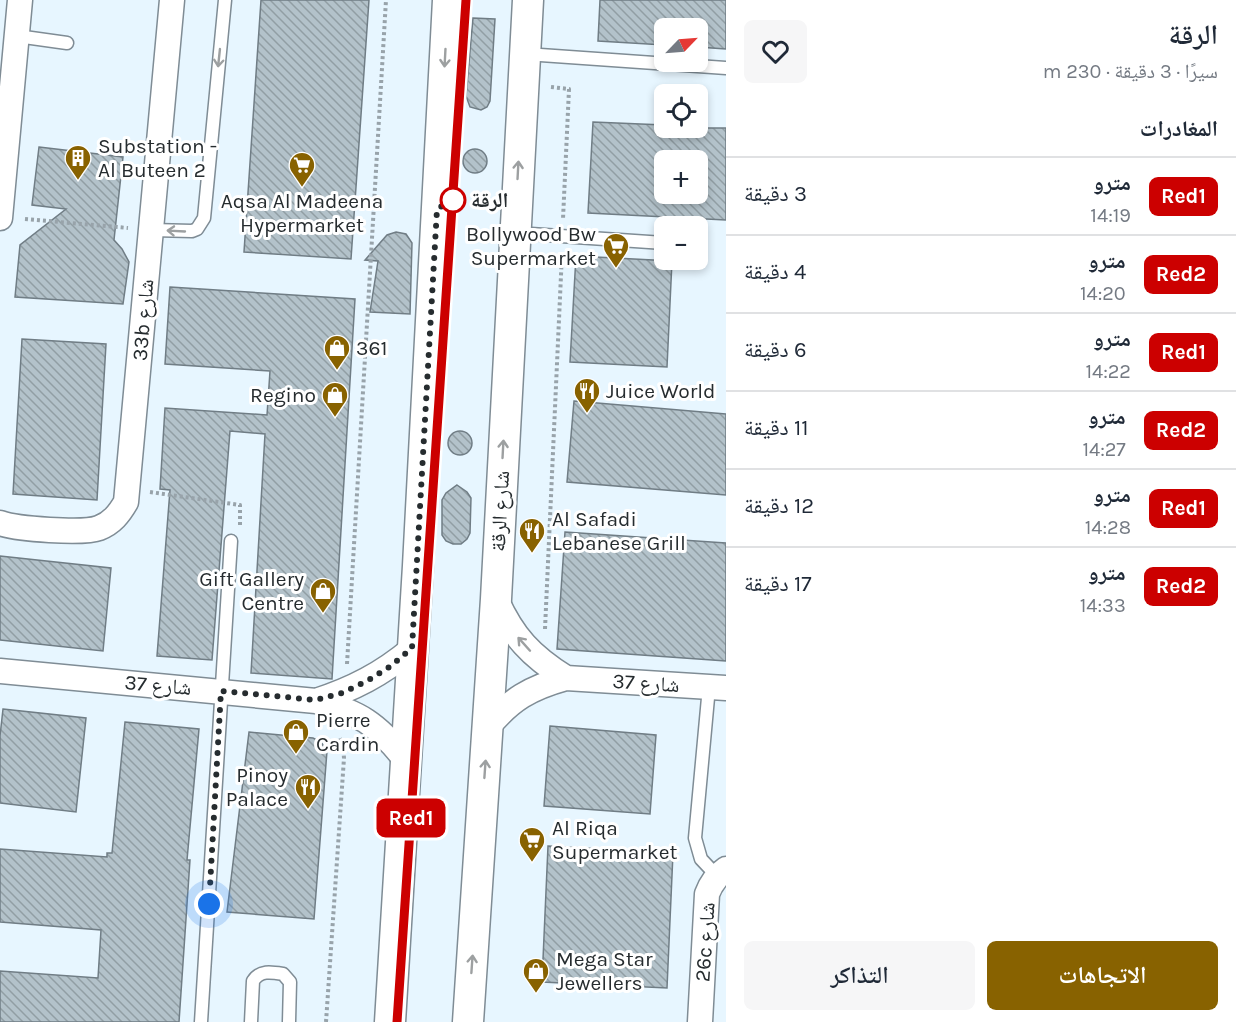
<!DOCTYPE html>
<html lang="ar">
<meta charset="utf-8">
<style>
:root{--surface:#fff;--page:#f6f6f7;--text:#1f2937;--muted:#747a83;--line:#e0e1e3;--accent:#886200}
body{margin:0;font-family:Karla,"Noto Naskh Arabic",sans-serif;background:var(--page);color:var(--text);direction:rtl;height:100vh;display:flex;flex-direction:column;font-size:22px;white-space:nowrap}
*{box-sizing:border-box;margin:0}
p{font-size:20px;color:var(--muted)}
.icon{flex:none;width:33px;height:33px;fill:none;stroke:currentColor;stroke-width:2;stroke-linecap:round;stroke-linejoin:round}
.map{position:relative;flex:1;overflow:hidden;direction:ltr}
.sheet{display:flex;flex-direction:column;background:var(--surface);width:510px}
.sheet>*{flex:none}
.badge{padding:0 12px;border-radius:9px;font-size:21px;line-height:39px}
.needle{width:39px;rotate:65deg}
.tools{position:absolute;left:654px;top:18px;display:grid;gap:12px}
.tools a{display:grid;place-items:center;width:54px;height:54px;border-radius:9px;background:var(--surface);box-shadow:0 3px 9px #0003;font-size:30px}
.you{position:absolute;width:30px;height:30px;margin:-15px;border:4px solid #fff;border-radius:50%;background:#1a73e8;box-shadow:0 0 0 9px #1a73e833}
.map>.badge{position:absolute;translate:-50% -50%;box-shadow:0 0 0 3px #fff}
h2{padding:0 18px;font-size:22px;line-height:54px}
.round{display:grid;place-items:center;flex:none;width:63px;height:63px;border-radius:9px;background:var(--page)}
.summary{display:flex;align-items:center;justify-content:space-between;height:102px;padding:0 18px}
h1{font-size:28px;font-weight:600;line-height:45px}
.action{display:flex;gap:12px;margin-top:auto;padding:12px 18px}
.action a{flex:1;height:69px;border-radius:9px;background:var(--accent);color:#fff;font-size:24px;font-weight:600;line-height:69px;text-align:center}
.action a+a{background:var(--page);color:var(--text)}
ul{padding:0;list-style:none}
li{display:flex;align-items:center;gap:18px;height:78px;padding:0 18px;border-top:2px solid var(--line)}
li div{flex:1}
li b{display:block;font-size:22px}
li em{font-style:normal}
li .badge{min-width:66px;font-weight:700;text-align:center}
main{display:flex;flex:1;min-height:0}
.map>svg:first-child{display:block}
.building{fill:url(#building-back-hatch);stroke:#707d85;stroke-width:1.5;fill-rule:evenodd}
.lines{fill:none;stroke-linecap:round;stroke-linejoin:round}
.service-casing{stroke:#7f8c95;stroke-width:15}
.minor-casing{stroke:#7f8c95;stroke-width:27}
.tertiary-casing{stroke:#7f8c95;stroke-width:33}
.path{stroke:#98a3aa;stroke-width:4;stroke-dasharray:3 3;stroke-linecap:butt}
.service{stroke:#fff;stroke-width:12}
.minor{stroke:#fff;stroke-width:24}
.tertiary{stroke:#fff;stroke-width:30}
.oneway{stroke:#9da0a1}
.line-casing{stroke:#fff;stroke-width:14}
.line{stroke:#c00;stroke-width:9}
.walk{stroke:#262c2f;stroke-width:6;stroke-dasharray:0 10.8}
.stop-dot{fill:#fff;stroke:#c00;stroke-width:3}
.labels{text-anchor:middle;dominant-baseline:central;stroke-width:6;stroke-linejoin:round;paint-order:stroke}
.poi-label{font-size:21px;fill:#262c2f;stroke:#fff;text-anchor:start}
.stop-label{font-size:21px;font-weight:bold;fill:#262c2f;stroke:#fff;text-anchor:start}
.street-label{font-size:21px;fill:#262c2f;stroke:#fff}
</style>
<main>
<section class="sheet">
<div class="summary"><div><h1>الرقة</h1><p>سيرًا · 3 دقيقة · 230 m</p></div><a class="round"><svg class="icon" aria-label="heart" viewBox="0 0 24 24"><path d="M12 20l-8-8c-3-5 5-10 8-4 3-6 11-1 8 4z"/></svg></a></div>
<h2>المغادرات</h2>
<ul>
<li><span class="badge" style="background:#c00;color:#fff">Red1</span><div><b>مترو</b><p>14:19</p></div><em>3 دقيقة</em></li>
<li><span class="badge" style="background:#c00;color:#fff">Red2</span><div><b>مترو</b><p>14:20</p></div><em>4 دقيقة</em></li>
<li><span class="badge" style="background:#c00;color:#fff">Red1</span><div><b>مترو</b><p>14:22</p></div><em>6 دقيقة</em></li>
<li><span class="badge" style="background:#c00;color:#fff">Red2</span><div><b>مترو</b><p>14:27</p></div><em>11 دقيقة</em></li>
<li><span class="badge" style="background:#c00;color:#fff">Red1</span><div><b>مترو</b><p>14:28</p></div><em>12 دقيقة</em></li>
<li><span class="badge" style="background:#c00;color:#fff">Red2</span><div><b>مترو</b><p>14:33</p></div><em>17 دقيقة</em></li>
</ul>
<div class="action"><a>الاتجاهات</a><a>التذاكر</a></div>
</section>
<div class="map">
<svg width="726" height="1022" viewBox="0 0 726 1022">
<defs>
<pattern id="building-back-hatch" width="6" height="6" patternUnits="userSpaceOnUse" patternTransform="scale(1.5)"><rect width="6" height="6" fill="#b3c2ca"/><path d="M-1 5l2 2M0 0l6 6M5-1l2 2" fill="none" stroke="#919ea4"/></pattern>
</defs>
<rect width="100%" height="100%" fill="#e7f6ff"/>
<path class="building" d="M261,0h108l-18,259 -107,-7z
M600,0h126v49l-28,-2v-19h-34v17l-66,-4z
M473,18l22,1 -5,82 -3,6 -6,3 -11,-3 -4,-11z
M593,122l71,3v3h62v92l-138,-7zM664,160h34v34h-34z
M39,147l84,10 -9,83 8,9 7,13 -6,42 -108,-7 5,-52 46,-36 -34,-4z
M463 161a12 12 0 1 1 24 0a12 12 0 1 1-24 0Z
M396,232l10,2 6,9 -2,71 -40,-2 8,-51 -13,-1 22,-25z
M576,256l96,5 -5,106 -97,-5z
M170,287l185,12 -23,380 -81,-6 14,-239 -35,-3 -18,229 -55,-4 13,-166 -10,-1 5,-81 102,7 3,-44 -105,-7z
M22,339l84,5 -9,156 -84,-6z
M574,401l152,13v81l-159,-13z
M448 443a12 12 0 1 1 24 0a12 12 0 1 1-24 0Z
M457,485l10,7 4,6 -1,35 -3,6 -6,5h-8l-7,-3 -4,-6v-35l4,-7z
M565,532l161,11v118l-169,-12z
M0,556l111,12 -8,83 -103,-11z
M3,709l83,9 -10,94 -76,-9v-67z
M125,722l74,7 -12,131h3l-11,162h-179v-51l98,7 3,-48 -101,-8v-73l107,8v-4h5z
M550,726l106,9 -6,79 -106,-8z
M249,732l64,6 8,4 6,9 -13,168 -87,-7z
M548,846l125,7 -6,135 -125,-6z"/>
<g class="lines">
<g class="service-casing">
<path id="service" d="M17,36l50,7
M526,54l200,14
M152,230l40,1 5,-2 7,-11 21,-218
M516,233l148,10
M709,687l-14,151 6,21 16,17
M201,1022l30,-481
M251,1022l2,-41c7,-11 18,-9 30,-7l7,8 -1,40"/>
</g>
<g class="minor-casing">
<path id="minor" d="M0,218l20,-218
M0,523c16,6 83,11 99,5 13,-5 20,-14 27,-26l46,-502
M496,599c17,38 35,57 70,79
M0,671l316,30c43,11 61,23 89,58
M316,701c37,-12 66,-27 96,-52
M487,728c24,-29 43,-40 79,-50l160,10
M700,1022l7,-128c4,-11 9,-18 19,-25"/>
</g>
<g class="tertiary-casing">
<path id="tertiary" d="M390,1022l28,-456 30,-566
M468,1022l28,-423 32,-599"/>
</g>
<path class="path" d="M551,87l18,2 -6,130
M25,219l103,9
M150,492l90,13v22
M545,629l17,-376
M347,664l39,-664
M326,1022l18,-264 -1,-12 -4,-10"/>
<use href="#service" class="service"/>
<use href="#minor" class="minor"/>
<use href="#tertiary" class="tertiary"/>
</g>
<defs><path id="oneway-shaft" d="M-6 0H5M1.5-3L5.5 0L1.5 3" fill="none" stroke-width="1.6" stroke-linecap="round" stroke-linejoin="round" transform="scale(1.5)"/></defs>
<g class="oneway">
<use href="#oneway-shaft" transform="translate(219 58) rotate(96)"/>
<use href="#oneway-shaft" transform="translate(445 58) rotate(93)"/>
<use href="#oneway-shaft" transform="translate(518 170) rotate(-87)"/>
<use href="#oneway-shaft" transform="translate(176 231) rotate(-177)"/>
<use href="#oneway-shaft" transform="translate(503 449) rotate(-87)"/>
<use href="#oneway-shaft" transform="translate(524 644) rotate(-132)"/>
<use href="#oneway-shaft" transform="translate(485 769) rotate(-86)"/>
<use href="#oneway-shaft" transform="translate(472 964) rotate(-86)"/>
</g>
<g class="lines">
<g class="line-casing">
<path id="line" d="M397,1022l69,-1022"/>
</g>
<use href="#line" class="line"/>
<path class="walk" d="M209,904l12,-213 95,9 26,-7 25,-12 24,-15 21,-18 25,-439 16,-9"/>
</g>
<defs>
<g id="building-pin" transform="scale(1.35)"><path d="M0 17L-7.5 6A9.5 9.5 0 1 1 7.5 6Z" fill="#886200" stroke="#fff"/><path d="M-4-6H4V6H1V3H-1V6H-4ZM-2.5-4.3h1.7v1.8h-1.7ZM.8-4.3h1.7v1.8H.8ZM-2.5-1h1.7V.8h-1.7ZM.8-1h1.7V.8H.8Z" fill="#fff"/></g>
<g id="supermarket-pin" transform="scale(1.35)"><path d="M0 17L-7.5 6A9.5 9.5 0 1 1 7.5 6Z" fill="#886200" stroke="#fff"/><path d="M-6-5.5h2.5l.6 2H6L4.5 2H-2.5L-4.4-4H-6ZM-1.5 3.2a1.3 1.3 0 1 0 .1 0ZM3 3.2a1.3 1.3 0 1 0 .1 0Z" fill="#fff"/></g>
<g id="shop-pin" transform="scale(1.35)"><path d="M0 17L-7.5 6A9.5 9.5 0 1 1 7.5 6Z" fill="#886200" stroke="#fff"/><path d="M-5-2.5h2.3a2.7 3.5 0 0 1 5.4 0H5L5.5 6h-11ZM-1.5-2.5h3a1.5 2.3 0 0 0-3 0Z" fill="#fff"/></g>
<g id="restaurant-pin" transform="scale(1.35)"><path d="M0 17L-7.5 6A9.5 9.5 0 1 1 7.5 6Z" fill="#886200" stroke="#fff"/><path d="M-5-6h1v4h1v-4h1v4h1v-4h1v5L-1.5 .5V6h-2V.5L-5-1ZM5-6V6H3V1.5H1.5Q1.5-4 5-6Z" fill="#fff"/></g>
</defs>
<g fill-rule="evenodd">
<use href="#building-pin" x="78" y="158"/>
<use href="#supermarket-pin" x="302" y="165"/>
<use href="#supermarket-pin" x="616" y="246"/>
<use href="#shop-pin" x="337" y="348"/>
<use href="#restaurant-pin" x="587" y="391"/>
<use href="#shop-pin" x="335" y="395"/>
<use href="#restaurant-pin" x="532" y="531"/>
<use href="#shop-pin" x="323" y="591"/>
<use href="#shop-pin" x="296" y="732"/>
<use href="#restaurant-pin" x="308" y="787"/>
<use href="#supermarket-pin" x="532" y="840"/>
<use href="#shop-pin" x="536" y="971"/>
</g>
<circle class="stop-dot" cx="453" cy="200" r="12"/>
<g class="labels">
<g class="poi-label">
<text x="98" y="146">Substation -<tspan x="98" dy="24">Al Buteen 2</tspan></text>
<text x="302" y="201" text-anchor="middle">Aqsa Al Madeena<tspan x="302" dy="24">Hypermarket</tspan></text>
<text x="596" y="234" text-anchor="end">Bollywood Bw<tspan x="596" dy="24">Supermarket</tspan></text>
<text x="356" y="348">361</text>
<text x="606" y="391">Juice World</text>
<text x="316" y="395" text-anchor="end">Regino</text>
<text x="552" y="519">Al Safadi<tspan x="552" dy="24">Lebanese Grill</tspan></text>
<text x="304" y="579" text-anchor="end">Gift Gallery<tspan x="304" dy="24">Centre</tspan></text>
<text x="316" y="720">Pierre<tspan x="316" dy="24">Cardin</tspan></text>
<text x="288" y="775" text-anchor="end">Pinoy<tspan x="288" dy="24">Palace</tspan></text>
<text x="552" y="828">Al Riqa<tspan x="552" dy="24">Supermarket</tspan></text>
<text x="556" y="959">Mega Star<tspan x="556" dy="24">Jewellers</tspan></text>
</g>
<g class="stop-label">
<text x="471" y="200">الرقة</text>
</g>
<g class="street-label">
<text transform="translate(143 320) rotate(-85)">33b شارع</text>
<text transform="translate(500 511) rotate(-87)">شارع الرقة</text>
<text transform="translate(646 683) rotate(4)">شارع 37</text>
<text transform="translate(158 685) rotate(5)">شارع 37</text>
<text transform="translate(705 942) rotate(-86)">26c شارع</text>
</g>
</g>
</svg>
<div class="tools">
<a><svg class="needle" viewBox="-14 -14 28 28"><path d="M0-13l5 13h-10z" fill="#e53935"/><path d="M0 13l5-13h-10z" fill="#747a83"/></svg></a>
<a><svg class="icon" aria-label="locate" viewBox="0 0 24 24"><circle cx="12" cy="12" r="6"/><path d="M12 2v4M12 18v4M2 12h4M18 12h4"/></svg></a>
<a>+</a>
<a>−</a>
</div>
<div class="you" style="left:209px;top:904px"></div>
<b class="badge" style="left:411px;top:818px;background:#c00;color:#fff">Red1</b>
</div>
</main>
